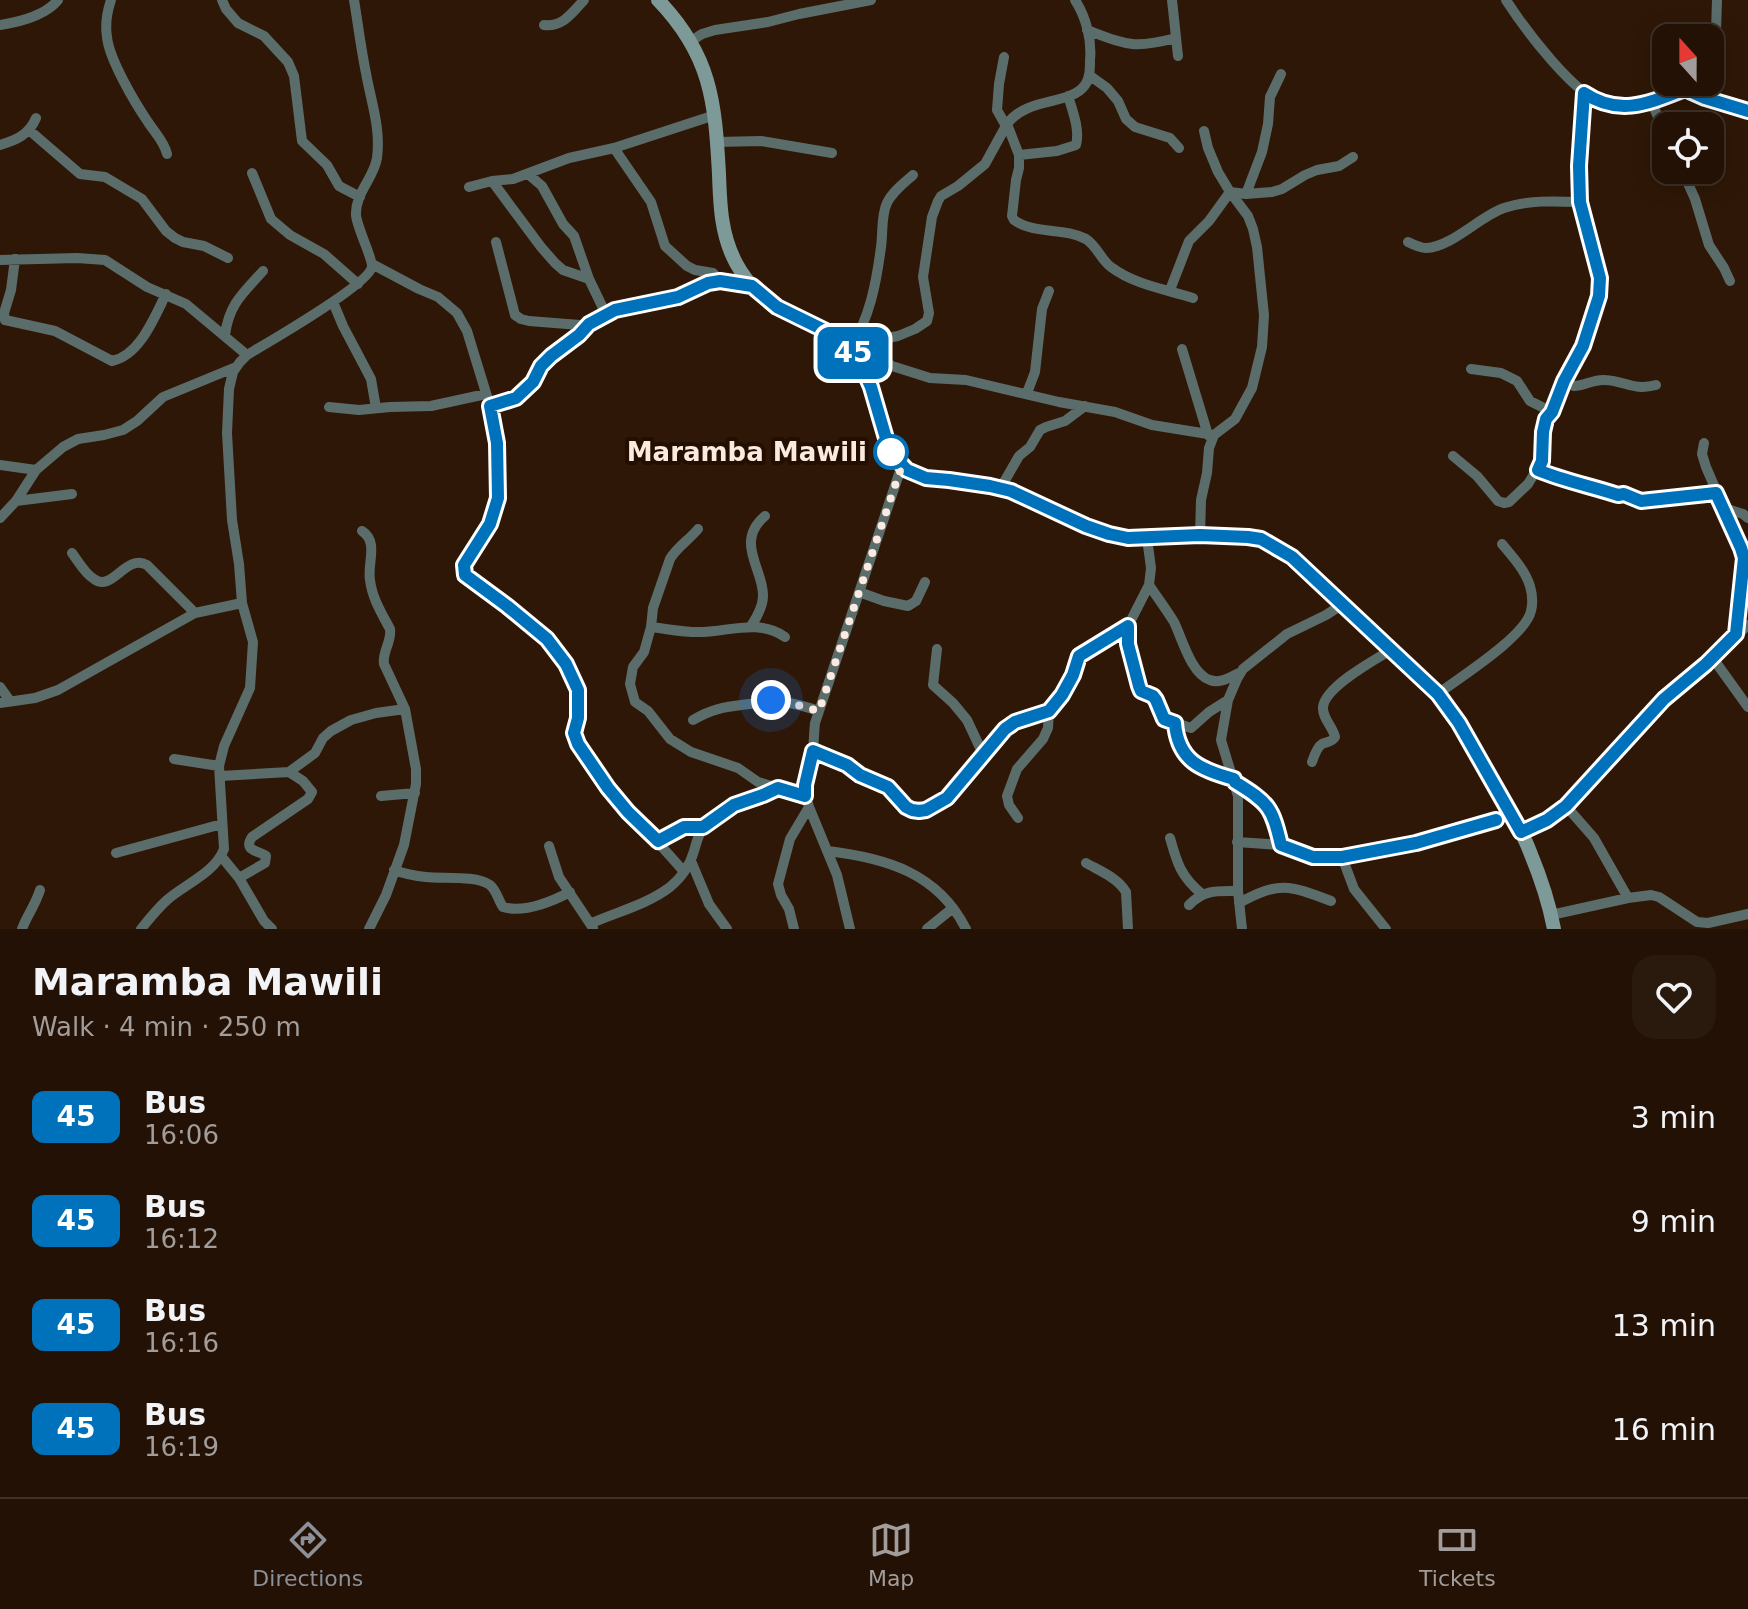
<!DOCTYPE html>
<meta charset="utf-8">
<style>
:root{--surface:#221104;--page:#2a1a0e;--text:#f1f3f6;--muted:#a29d9a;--line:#3f3126;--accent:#8c9099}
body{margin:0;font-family:"DejaVu Sans",sans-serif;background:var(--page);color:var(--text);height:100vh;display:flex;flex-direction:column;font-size:30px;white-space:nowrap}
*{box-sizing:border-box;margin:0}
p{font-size:26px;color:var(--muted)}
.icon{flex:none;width:44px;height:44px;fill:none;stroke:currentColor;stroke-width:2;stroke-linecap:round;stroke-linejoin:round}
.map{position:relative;height:929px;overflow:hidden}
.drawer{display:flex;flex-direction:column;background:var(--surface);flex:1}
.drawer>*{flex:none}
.badge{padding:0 16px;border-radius:12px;font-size:28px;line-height:52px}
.needle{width:52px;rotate:339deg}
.controls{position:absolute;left:1652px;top:24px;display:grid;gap:16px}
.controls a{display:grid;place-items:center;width:72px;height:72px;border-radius:16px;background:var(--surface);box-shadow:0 4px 20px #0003,0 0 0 2px var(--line);font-size:40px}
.you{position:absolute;width:40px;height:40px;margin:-20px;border:6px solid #fff;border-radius:50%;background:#1a73e8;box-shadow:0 0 0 12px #1a73e833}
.map>.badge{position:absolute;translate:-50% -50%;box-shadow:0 0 0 4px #fff}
.round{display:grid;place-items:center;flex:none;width:84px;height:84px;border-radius:24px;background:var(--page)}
.overview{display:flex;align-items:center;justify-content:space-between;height:136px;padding:0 32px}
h1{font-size:38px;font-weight:600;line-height:60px}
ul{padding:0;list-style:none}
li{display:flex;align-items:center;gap:24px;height:104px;padding:0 32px}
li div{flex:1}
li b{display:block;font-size:30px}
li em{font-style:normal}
li .badge{min-width:88px;font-weight:700;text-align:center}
.menu{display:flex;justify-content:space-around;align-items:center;height:112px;border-top:2px solid var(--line);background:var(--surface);font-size:22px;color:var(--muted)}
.menu a{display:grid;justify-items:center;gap:4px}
.menu .current{color:var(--accent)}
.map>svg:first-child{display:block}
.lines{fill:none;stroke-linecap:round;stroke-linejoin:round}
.street{stroke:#5b6d6b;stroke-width:10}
.secondary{stroke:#7e9a98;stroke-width:14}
.line-casing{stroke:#fff;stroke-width:18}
.line{stroke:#0072bc;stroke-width:12}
.walk{stroke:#fbeadf;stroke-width:8;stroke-dasharray:0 14.4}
.stop-dot{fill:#fff;stroke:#0072bc;stroke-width:4}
.labels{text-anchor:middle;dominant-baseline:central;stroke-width:8;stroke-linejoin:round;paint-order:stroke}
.stop-label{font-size:26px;font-weight:bold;fill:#fbeadf;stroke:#240e00;text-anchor:end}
</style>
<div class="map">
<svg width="1748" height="929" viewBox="0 0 1748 929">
<rect width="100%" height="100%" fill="#2e1706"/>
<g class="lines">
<path class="street" d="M111,0c-4,12 -6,25 -4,37 2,22 28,66 41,85 7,11 16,19 19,32
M222,0l4,9 12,14 26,13 24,26 6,14 8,65 25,24 12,21 21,11
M1075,0c11,17 17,40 15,60 0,9 0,18 -5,25 -15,21 -57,11 -78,39l12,31v13l-3,12 -4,36 2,4c21,15 50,7 72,19 11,7 15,21 25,28 24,18 54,22 82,31
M1172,0l6,56
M1506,0c18,28 69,97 101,105 16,4 33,0 48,-5 14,-4 28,-9 39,-18
M0,25c19,-3 45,-9 58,-25
M544,25c19,2 28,-12 40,-25
M1087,30c40,15 46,19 89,8
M691,41l11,-7 13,-4 53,-8 31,-8 72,-14
M1004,57l-5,27 -2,26 9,16
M1710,59l6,-28 1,-31
M1089,75l18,13 11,13 8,18 9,8 35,11 9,10
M1685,89l20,9 43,13
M1651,101l15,34
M29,130l51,44 25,3 37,22 24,32 9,7 8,4 21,4 24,12
M717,142l44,-1 71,12
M0,145c16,-5 29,-10 36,-27
M614,148l37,54 14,44 22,20 8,4 18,3 7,8
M1019,155l38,-4 19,-6c4,-15 -3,-33 -8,-49
M1682,170l13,29 14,46 15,23 6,13
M252,173l19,46 19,16 34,19 34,30
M528,174l14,12 21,38 11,12 15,43
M492,181l49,66 14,16 8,7 26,9 13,27 6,7
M469,187l23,-6 21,-2 56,-21 45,-10 101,-33
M1246,194l16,-42 6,-28 2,-27 11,-23
M496,242l19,73 6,4 8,2 51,4 9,-1 26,-14 10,-3 53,-10 30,-14 12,-2 32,5
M1408,242c6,3 12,6 18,6 26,-1 54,-32 78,-40 23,-8 51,-7 76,-6
M15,259l-4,31 -7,23 1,7 50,11 57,30c28,-6 42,-43 54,-67
M0,260l77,-2 28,2 42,27 39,17 61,51
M372,264l47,25 19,8 19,16 10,18 23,75 7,37 1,55 -8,26 -26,41 1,10c8,9 19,14 29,22 26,18 54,39 71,67 5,7 12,19 13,27 3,18 -8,38 1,54 27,49 70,85 105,127
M1170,290l19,-49 20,-20 21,-29 16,2 26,-2 10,-3 23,-14 12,-5 22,-4 14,-9
M333,302l10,24 28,53 5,29
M861,331l23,29 8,6 38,12 36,2 93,22 56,10 37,13 62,10
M225,335c4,-31 18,-42 38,-64
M870,341l28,-5 17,-7 12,-8 2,-8 -6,-36 9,-60 6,-16 3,-5 17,-10 27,-22 22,-40
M1182,349l26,86
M850,350c20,-34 26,-65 31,-103 2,-14 0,-32 6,-44 5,-11 17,-20 26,-28
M1471,369l30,4 16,8 13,20 22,11
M1564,381l10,5c10,0 20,-7 31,-6 21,1 28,11 51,5
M1027,393l8,-21 7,-63 7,-18
M490,406l26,-8 9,-8 8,-8 8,-16 48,-42
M329,407l30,3 31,-3 41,-1 55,-12
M1704,443l-2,11 4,13 35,81 3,10 -8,76
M1453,456l24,20 21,25 6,2 5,-1 19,-18 14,-23 1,-29 3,-13 6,-7 12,-31 19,-35 16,-50 1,-18 -20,-76 -1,-36 5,-73
M0,465l36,5
M1538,470c26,11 53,16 80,25l6,-1 17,7 75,-8
M1000,489l19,-33 11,-9 10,-17 6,-3 19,-6 20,-15
M16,501l56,-7
M1724,508l19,6 5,4
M0,518l16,-17 20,-31 27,-23 15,-8 26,-4 19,-5 14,-9 26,-24 73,-30
M698,529c-8,10 -22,19 -28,30l-17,49 -2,19 -7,25 -11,15 -3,17 5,18 13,9 22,28 21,13 47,16 20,14 47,14
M362,531c17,11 5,32 8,49 2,18 12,34 20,49 2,13 -8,22 -6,35l21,45 11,60v15l-12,61 -18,50 -17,34
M1200,535l1,-35 6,-27 2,-25 5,-13 21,-16 17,-31 10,-41 2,-32 -7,-68 -4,-18 -5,-13 -18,-24 -12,-20 -10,-24 -4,-17
M72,553c6,8 13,21 22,26 18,14 32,-26 53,-14l48,48
M1149,585c8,12 17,24 25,37 8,16 17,52 36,58 10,4 20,-3 29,-7
M859,592l25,9 24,5 8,-5 9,-19
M751,626c6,-9 12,-19 12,-30 1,-26 -29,-54 2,-80
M1128,626v18l11,42 2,5 12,5 3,4 8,19 27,9 18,-16 19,-12
M651,627c17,2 35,6 52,5 27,-1 57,-13 82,5
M937,649l-4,36 20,18 14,17 16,34
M1712,657l36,50
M0,687l10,14
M1438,694c22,-17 87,-57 93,-83 2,-8 1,-18 -1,-25 -5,-16 -18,-30 -28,-42
M0,703l35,-5 23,-8 137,-77 47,-10
M693,720c20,-12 33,-13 56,-16 31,-4 40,-3 70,7
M1175,723c3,37 26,47 59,56
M813,751l34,14 13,10 28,12 18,20 6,3h14l21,-12 58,-69 10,-7 34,-11 13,-16 11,-20 6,-19 6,-6 43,-24 21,-41 2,-17 -4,-30
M174,759l45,7
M1312,762c2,-6 5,-15 10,-18 6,-3 9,-1 13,-7 -2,-10 -13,-19 -12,-30 2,-20 51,-47 68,-57
M289,772l26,-19 8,-15 8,-7 20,-11 25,-7 29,-4
M220,776l69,-4 14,9 9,11 -4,7 -56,38c-9,14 5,13 14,19l-1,7 -26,15
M1235,782c34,21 37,25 46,63
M381,796l34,-3
M1566,806l28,32 34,60
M1018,818l-9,-13 -2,-9 10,-27 26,-30 5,-11 1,-17
M1521,832l26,-12 19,-14 98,-107 42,-35 42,-39
M1170,838c7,25 11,39 32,56
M658,841l26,-14h19
M1237,842l44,3 32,12h29l74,-14 80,-23 14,-7
M549,846l10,31 34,51
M828,851c58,7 110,22 138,78
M116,853l106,-29
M221,856l18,22 25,43 8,8
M1342,857l12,32 32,40
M691,861l18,43 18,25
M1086,863c14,8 32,15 40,29l2,37
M394,870c11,4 21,6 32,7 16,2 50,-2 64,8 7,6 8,15 13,22 21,6 48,-5 67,-15
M1239,903c40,-22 50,-18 92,-2
M1189,905c15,-16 29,-14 49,-14
M1551,915l77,-17 23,-3 8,2 38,25 11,1 40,-9
M592,923c25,-11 56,-19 78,-36 11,-9 20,-22 24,-36 2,-7 4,-16 9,-23 16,-22 52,-29 75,-40
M22,929c5,-14 13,-23 18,-39
M141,929c8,-10 16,-20 26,-29 18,-16 48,-27 57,-51l-5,-83 5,-20 26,-58 3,-46 -11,-39 -3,-39 -7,-44 -5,-87 2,-44 4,-17 7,-10 7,-7c20,-12 121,-70 125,-88 1,-8 -15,-39 -16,-52 -1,-22 18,-37 21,-57 4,-30 -6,-56 -11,-85 -5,-24 -8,-49 -12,-73
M794,929l-5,-20 -8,-14 -3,-11 12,-45 19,-32
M850,929l-13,-54 -28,-68c-8,-23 1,-35 4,-58 1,-8 1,-17 2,-26l87,-258
M927,929l26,-21
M1242,929l-4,-38v-95l-17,-56 7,-40 9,-21 6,-10 44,-35 39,-19 17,-11"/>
<path class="secondary" d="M658,0c53,55 57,101 61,174 1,31 2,61 17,89 13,25 37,44 63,56 18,9 37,16 52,31 22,23 30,72 39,102l17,18 19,8 23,2 62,11 75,35 23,8 19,4h19l81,-3 33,4 31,18 130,121c34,34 57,76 79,119 10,18 22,35 29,55 10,24 19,51 24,77"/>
</g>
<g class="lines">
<g class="line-casing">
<path id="line" d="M1496,820l-80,23 -74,14h-29l-32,-12c-9,-38 -12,-42 -46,-63l-1,-3c-33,-9 -56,-18 -59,-56l-11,-4 -8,-19 -3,-4 -12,-5 -2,-5 -11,-42v-18l-49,30 -6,19 -11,20 -13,16 -34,11 -10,7 -58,69 -21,12 -7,1 -7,-1 -6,-3 -18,-20 -28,-12 -13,-10 -34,-14 -8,34v11l-27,-8 -15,7 -29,10 -31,22h-19l-26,14 -30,-29 -20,-24 -30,-44 -4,-11 4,-15v-28l-12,-26 -19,-25 -40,-33 -42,-31 -1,-10 26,-41 8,-26 -1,-55 -7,-37 26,-8 17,-16 8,-16 10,-10 28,-21 10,-11 26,-14 63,-13 30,-14 12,-2 32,5 25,21 49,24 24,19 10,12 11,25 19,65 17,18 19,8 23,2 41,6 21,5 75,35 23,8 19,4 72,-3 48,2 13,2 31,18 146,137 21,29 62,109 26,-12 19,-14 98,-107 42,-35 30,-30 8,-76 -3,-10 -25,-55 -75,8 -17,-7 -6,1c-27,-9 -54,-14 -80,-25l4,-9 1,-29 3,-13 6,-7 12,-31 19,-35 16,-50 1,-18 -20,-76 -1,-36 5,-73c36,24 65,10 101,-4l20,9 43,13"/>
</g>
<use href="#line" class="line"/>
<path class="walk" d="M771,700l15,2 33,9 83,-246 -11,-13"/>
</g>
<circle class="stop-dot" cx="891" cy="452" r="16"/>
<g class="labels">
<g class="stop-label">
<text x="867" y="452">Maramba Mawili</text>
</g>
</g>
</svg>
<div class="controls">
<a><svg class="needle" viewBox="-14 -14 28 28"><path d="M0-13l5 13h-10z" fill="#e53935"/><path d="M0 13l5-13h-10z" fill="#a29d9a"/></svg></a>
<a><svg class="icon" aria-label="locate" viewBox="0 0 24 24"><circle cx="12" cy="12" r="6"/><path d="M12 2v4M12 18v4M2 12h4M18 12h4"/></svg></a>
</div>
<div class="you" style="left:771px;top:700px"></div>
<b class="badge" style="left:853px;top:353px;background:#0072bc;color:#fff">45</b>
</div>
<section class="drawer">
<div class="overview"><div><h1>Maramba Mawili</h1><p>Walk · 4 min · 250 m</p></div><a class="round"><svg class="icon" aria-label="heart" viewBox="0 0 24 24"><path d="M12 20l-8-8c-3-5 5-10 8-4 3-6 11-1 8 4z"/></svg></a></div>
<ul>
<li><span class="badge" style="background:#0072bc;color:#fff">45</span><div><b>Bus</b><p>16:06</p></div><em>3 min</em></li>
<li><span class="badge" style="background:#0072bc;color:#fff">45</span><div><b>Bus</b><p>16:12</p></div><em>9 min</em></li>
<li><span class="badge" style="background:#0072bc;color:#fff">45</span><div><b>Bus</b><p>16:16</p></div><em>13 min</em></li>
<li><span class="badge" style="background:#0072bc;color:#fff">45</span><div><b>Bus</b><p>16:19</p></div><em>16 min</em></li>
</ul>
</section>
<nav class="menu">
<a class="current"><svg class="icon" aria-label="directions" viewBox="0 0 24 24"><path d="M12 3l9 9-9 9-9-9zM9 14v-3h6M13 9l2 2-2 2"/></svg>Directions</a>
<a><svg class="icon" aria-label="map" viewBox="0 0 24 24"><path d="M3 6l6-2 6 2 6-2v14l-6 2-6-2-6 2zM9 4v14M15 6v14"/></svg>Map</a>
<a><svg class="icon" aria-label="tickets" viewBox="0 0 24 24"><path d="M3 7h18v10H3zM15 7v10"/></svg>Tickets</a>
</nav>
